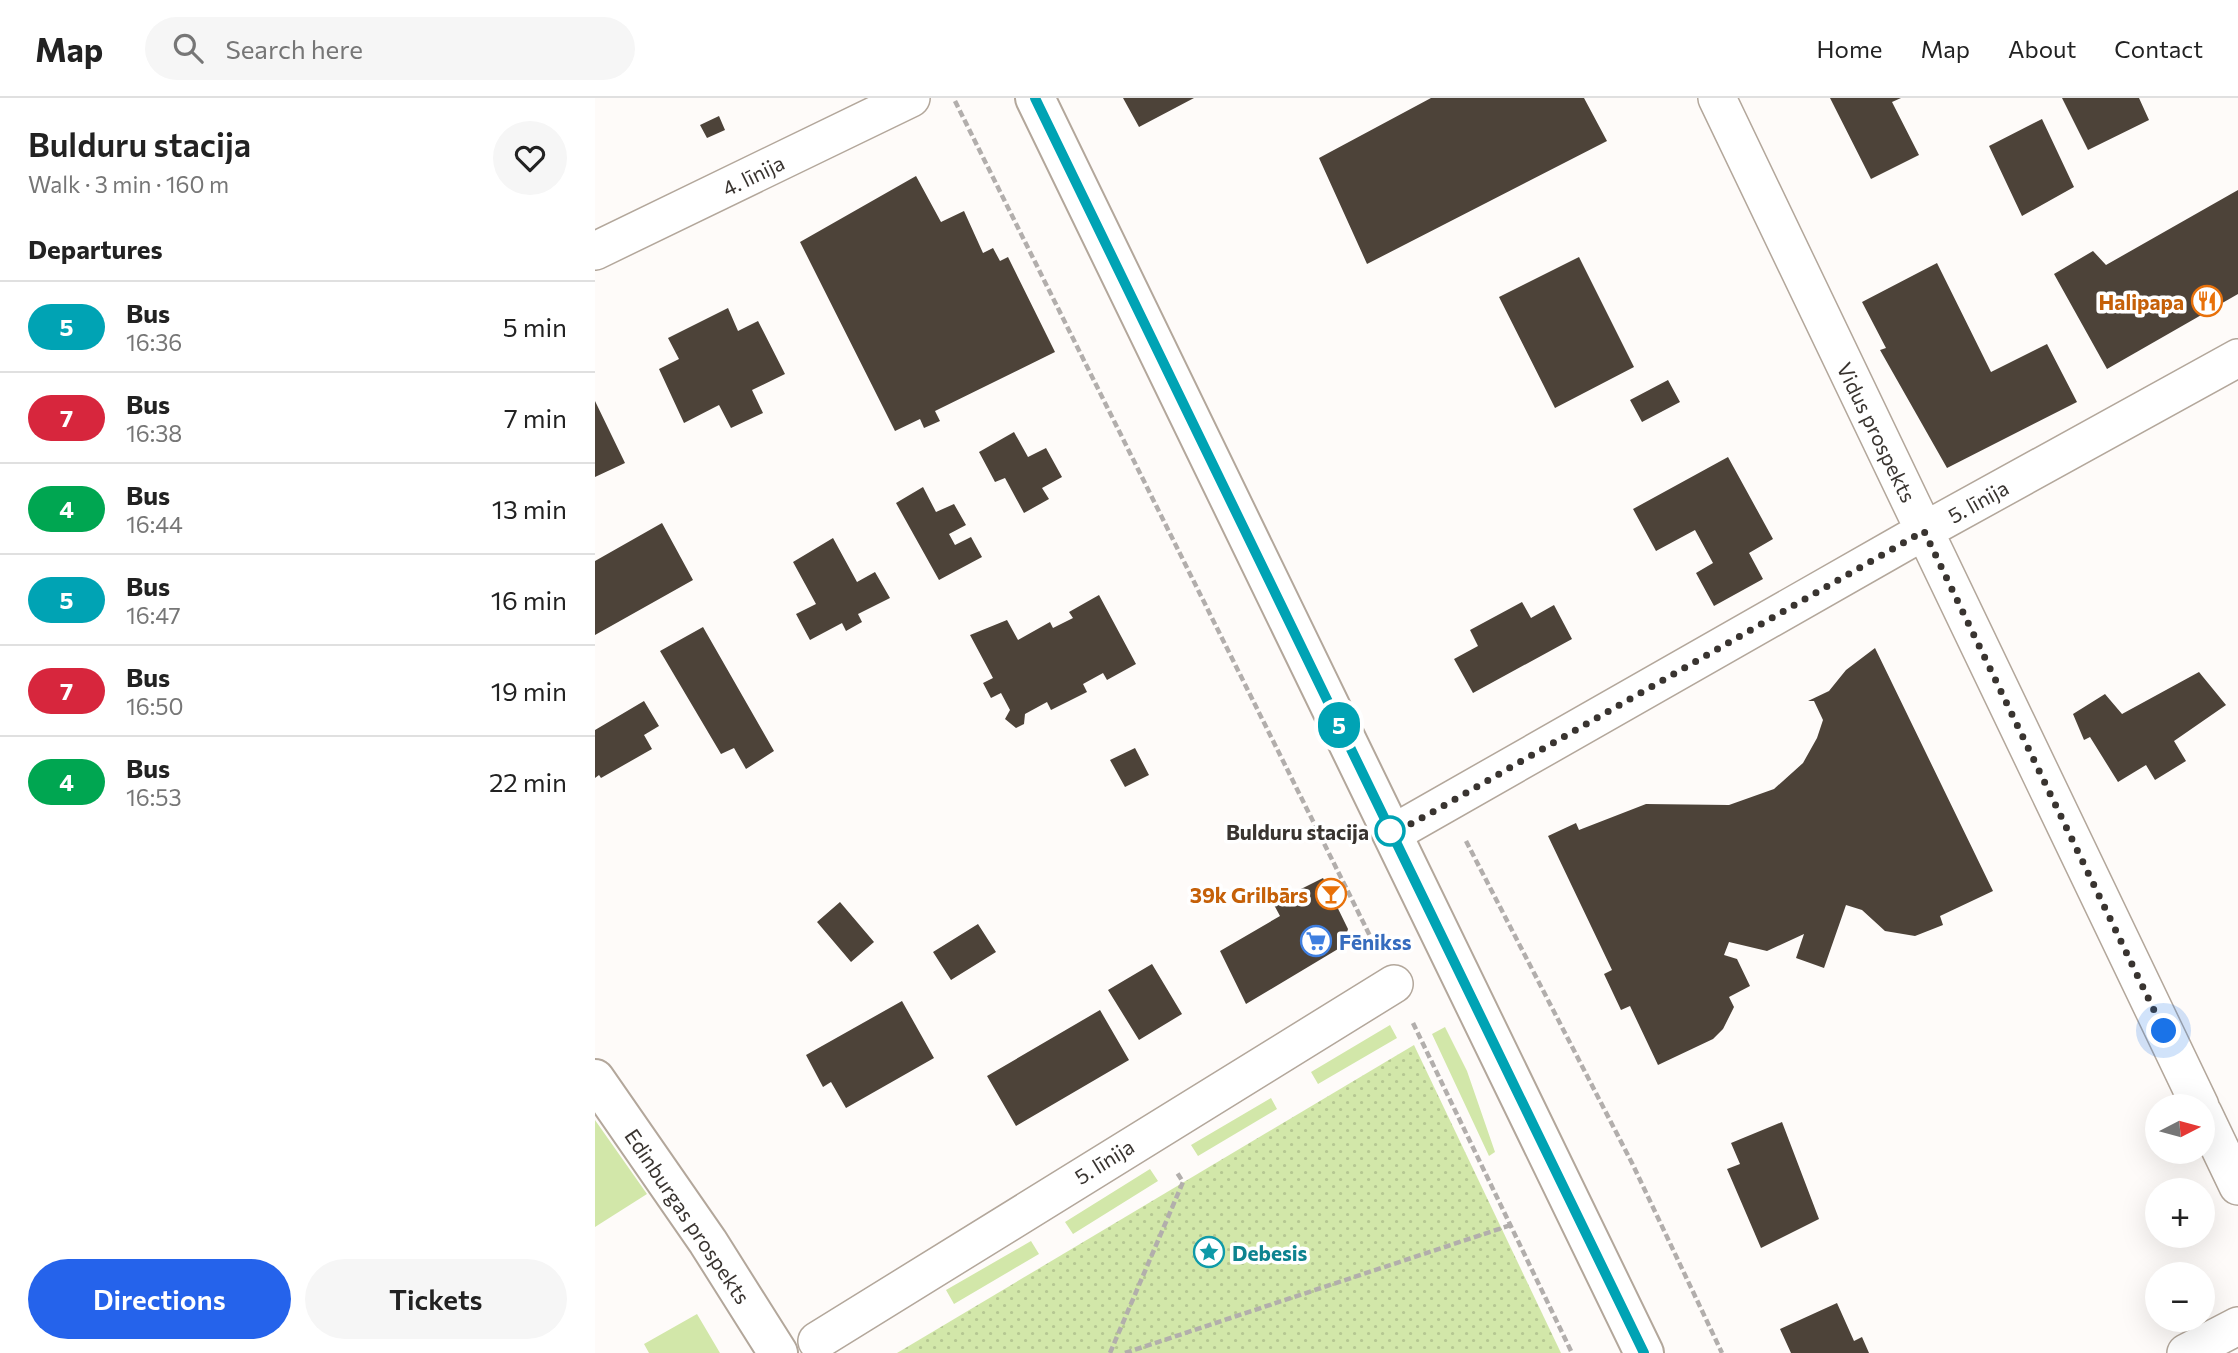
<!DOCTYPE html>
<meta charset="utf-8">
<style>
:root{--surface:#fff;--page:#f6f6f6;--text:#222;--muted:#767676;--line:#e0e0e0;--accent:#2563eb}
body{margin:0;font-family:Commissioner,sans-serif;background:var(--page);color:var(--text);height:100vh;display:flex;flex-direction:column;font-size:26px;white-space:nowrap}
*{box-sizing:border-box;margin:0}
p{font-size:23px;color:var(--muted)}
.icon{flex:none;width:38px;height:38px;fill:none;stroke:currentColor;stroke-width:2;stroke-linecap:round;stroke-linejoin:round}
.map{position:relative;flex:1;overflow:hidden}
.drawer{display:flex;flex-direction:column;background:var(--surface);width:595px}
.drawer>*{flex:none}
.badge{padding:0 14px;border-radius:23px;font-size:24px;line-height:46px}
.needle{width:46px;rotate:84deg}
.fabs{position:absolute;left:1550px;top:996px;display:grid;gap:14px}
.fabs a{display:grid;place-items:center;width:70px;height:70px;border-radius:50%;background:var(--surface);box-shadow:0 7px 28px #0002;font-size:35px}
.you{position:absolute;width:35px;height:35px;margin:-18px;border:5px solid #fff;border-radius:50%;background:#1a73e8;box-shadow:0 0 0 10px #1a73e833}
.map>.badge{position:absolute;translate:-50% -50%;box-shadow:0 0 0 4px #fff}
h2{padding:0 28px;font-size:26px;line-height:63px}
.round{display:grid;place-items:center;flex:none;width:74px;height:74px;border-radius:37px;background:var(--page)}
.head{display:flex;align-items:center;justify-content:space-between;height:119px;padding:0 28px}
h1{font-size:33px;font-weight:600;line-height:52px}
.primary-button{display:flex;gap:14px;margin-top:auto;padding:14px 28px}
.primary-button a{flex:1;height:80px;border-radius:42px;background:var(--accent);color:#fff;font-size:28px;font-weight:600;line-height:80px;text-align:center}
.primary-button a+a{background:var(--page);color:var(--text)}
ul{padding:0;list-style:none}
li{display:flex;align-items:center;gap:21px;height:91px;padding:0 28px;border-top:2px solid var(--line)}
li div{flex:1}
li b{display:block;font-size:26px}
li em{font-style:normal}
li .badge{min-width:77px;font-weight:700;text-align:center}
header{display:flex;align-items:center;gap:42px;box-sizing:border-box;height:98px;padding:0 35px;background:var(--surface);border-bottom:2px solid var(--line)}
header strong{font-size:33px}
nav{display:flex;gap:38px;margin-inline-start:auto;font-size:24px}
.search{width:490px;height:63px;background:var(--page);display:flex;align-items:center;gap:18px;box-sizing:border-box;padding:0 24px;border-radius:38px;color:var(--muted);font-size:26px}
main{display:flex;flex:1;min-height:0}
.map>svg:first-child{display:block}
.grass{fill:#d2e7a9}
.park{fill:url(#park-dots)}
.building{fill:#4d4339}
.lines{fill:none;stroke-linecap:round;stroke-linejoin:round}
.street-casing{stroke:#b3a79b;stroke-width:40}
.secondary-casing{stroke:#b3a79b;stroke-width:42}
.path{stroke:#b2aeac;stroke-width:4.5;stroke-dasharray:7 3.5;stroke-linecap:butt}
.street{stroke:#fff;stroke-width:37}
.secondary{stroke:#fff;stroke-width:38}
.line-casing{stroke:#fff;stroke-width:16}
.line{stroke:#00a3b4;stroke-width:10}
.walk{stroke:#393430;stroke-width:7;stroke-dasharray:0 12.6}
.stop-dot{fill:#fff;stroke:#00a3b4;stroke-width:3.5}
.labels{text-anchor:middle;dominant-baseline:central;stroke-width:7;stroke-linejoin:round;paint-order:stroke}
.street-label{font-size:21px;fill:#393430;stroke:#fff}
.food-label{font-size:21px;font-weight:bold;fill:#c56008;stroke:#fff;text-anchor:end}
.stop-label{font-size:21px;font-weight:bold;fill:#393430;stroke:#fff;text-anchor:end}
.shop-label{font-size:21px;font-weight:bold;fill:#366cbe;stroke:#fff;text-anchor:start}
.culture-label{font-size:21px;font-weight:bold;fill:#0d838f;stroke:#fff;text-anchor:start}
</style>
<header>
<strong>Map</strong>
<div class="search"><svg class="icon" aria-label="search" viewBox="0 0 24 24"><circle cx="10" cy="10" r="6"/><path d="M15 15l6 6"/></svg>Search here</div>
<nav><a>Home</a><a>Map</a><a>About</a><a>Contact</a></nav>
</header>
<main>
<section class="drawer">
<div class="head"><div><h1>Bulduru stacija</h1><p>Walk · 3 min · 160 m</p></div><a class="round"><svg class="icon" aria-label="heart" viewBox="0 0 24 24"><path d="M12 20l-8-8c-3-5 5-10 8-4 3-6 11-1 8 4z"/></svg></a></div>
<h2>Departures</h2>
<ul>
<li><span class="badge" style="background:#00a3b4;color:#fff">5</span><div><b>Bus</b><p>16:36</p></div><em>5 min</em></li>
<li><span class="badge" style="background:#d7263d;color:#fff">7</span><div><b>Bus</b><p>16:38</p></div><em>7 min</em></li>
<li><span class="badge" style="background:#00a651;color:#fff">4</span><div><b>Bus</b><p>16:44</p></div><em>13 min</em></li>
<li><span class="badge" style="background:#00a3b4;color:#fff">5</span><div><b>Bus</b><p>16:47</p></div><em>16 min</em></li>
<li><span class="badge" style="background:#d7263d;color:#fff">7</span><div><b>Bus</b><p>16:50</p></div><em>19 min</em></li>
<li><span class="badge" style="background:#00a651;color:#fff">4</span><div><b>Bus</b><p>16:53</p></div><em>22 min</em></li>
</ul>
<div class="primary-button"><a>Directions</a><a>Tickets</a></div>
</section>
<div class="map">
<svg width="1643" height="1255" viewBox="0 0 1643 1255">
<defs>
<pattern id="park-dots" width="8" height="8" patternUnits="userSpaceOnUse" patternTransform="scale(1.75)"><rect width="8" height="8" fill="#d2e7a9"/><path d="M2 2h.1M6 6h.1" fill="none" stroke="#b5c792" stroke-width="1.8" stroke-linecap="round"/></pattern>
</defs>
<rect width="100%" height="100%" fill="#fefbf9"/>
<path class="grass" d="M795,927l7,13 -79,46 -7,-12z
M850,929l22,44 28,81 -6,4 -57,-122z
M676,1000l6,11 -79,47 -7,-11z
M0,1022l52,74 -52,33z
M555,1071l8,12 -85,53 -8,-12z
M436,1143l8,13 -85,50 -8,-14z
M102,1216l23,39h-71l-5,-9z"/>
<path class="park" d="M819,947l147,308h-664z"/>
<path class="building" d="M528,0h71l-55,29z
M836,0h153l23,43 -240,123 -48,-106z
M1235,0h71l-9,4 27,53 -48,24z
M1467,0h77l10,22 -61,30z
M124,18l6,14 -18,8 -7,-13z
M1447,21l32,68 -52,29 -33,-70z
M321,78l25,46 23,-11 19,42 10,-5 7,13 8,-4 47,95 -120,59 5,10 -16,7 -4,-9 -25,12 -95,-189z
M1643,92v104l-131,75 -53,-95 39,-23 13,14z
M984,159l55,110 -79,41 -56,-111z
M1342,165l54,109 56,-28 30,58 -130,66 -67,-118 6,-2 -24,-46z
M133,210l10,23 20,-10 27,53 -33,16 11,23 -32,15 -12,-23 -35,18 -25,-54 20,-10 -11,-21z
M1073,282l12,22 -38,20 -12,-22z
M0,303l30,62 -30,14z
M419,334l14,25 18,-9 16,29 -20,11 7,11 -25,14 -19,-35 -10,4 -16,-30z
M1133,359l45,82 -24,14 14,26 -49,27 -18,-33 17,-10 -18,-33 -39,21 -23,-42z
M328,389l13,25 18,-8 12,21 -17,9 6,11 16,-8 11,20 -43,23 -43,-77z
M67,425l31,57 -98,55v-74z
M238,440l24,44 18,-10 15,26 -32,16 4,8 -16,9 -4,-8 -32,17 -14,-26 20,-10 -23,-42z
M504,497l37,69 -29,16 -4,-7 -20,11 4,8 -36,18 -4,-8 -22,12 -1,10 -8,4 -11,-9 5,-9 -9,-17 -10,5 -8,-15 10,-5 -23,-43 37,-15 11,20 32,-18 3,6 20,-10 -4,-6z
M927,504l9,16 23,-13 18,34 -99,54 -19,-34 24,-13 -8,-16z
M108,529l71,124 -28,18 -12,-21 -13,6 -61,-103z
M1280,550l118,243 -53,25 3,9 -28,11 -30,-5 -23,-21 -16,-5 -22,63 -28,-10 8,-24 -37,17 -38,-9 -5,13 13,4 13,27 -21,11 5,10 -11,22 -10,10 -55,26 -28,-59 -9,4 -17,-36 8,-4 -64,-134 28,-13 3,7 67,-26 83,1 45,-16 29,-26 14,-25 6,-18 -9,-19h-6l21,-10 17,-21z
M1604,574l27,33 -52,36 12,20 -31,19 -9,-15 -28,17 -28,-45 -6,3 -11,-26 32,-20 17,20z
M49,603l15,25 -15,9 8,14 -51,29 -2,-3 -4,3v-48z
M540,650l14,27 -24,12 -15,-27z
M728,780l25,51 -5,17 -97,58 -26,-53 60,-35 -7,-13z
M245,804l34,40 -23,20 -34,-40z
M383,826l18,28 -45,28 -18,-28z
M557,866l30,50 -43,26 -31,-50z
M307,903l32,57 -88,50 -15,-26 -8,5 -17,-32z
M505,912l29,50 -113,66 -29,-50z
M1187,1024l37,97 -58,29 -34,-79 13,-5 -9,-21z
M1242,1205l17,38 8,-4 7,16h-78l-11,-24z"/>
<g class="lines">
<g class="street-casing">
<path id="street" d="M1122,0l483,1008
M0,153l316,-153
M797,736l532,-303 314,-173
M1608,1015l35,73
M222,1243l577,-357
M1591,1255l52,-27"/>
</g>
<g class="secondary-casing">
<path id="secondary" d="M440,0l609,1255
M0,981l113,163 70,111"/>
</g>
<path class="path" d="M360,3l420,845
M871,743l166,322 90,190
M818,925l159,330
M515,1255l73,-171 -7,-11
M530,1255l386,-128"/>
<use href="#street" class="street"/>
<use href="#secondary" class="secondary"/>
</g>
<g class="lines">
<g class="line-casing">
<path id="line" d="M440,0l609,1255"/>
</g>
<use href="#line" class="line"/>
<path class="walk" d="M795,733l2,3 37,-20 495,-283 240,500"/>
</g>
<defs>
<g id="restaurant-ring" transform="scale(1.575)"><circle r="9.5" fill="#fff" stroke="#e8710a" stroke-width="1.5"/><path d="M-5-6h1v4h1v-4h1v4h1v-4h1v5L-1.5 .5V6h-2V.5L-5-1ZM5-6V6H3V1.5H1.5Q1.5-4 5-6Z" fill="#e8710a"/></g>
<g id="bar-ring" transform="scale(1.575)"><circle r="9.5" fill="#fff" stroke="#e8710a" stroke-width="1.5"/><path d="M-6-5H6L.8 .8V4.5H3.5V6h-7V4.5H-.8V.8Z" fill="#e8710a"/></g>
<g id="supermarket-ring" transform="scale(1.575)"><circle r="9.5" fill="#fff" stroke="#3f7fe0" stroke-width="1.5"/><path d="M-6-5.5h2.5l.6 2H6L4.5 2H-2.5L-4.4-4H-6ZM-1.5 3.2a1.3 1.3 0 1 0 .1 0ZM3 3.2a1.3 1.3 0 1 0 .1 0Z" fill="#3f7fe0"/></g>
<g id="sight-ring" transform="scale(1.575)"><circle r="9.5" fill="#fff" stroke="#0f9aa8" stroke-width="1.5"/><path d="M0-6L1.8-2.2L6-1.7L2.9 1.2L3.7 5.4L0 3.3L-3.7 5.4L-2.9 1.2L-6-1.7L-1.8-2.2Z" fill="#0f9aa8"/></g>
</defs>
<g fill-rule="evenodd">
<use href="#restaurant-ring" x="1612" y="203"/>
<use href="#bar-ring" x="736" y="796"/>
<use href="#supermarket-ring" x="721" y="843"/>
<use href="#sight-ring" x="614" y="1154"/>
</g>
<circle class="stop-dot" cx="795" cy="733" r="14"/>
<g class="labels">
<g class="street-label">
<text transform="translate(158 77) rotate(-26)">4. līnija</text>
<text transform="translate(1282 334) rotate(64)">Vidus prospekts</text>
<text transform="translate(1383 403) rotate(-29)">5. līnija</text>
<text transform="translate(509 1063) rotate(-32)">5. līnija</text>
<text transform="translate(93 1118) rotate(56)">Edinburgas prospekts</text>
</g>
<g class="food-label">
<text x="1589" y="203">Halipapa</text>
<text x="713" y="796">39k Grilbārs</text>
</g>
<g class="stop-label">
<text x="774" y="733">Bulduru stacija</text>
</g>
<g class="shop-label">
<text x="744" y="843">Fēnikss</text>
</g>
<g class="culture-label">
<text x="637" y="1154">Debesis</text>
</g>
</g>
</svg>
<div class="fabs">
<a><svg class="needle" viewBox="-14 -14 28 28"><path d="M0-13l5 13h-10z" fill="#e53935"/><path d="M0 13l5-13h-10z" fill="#767676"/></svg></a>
<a>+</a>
<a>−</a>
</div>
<div class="you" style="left:1569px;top:933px"></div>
<b class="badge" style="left:744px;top:627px;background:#00a3b4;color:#fff">5</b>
</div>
</main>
